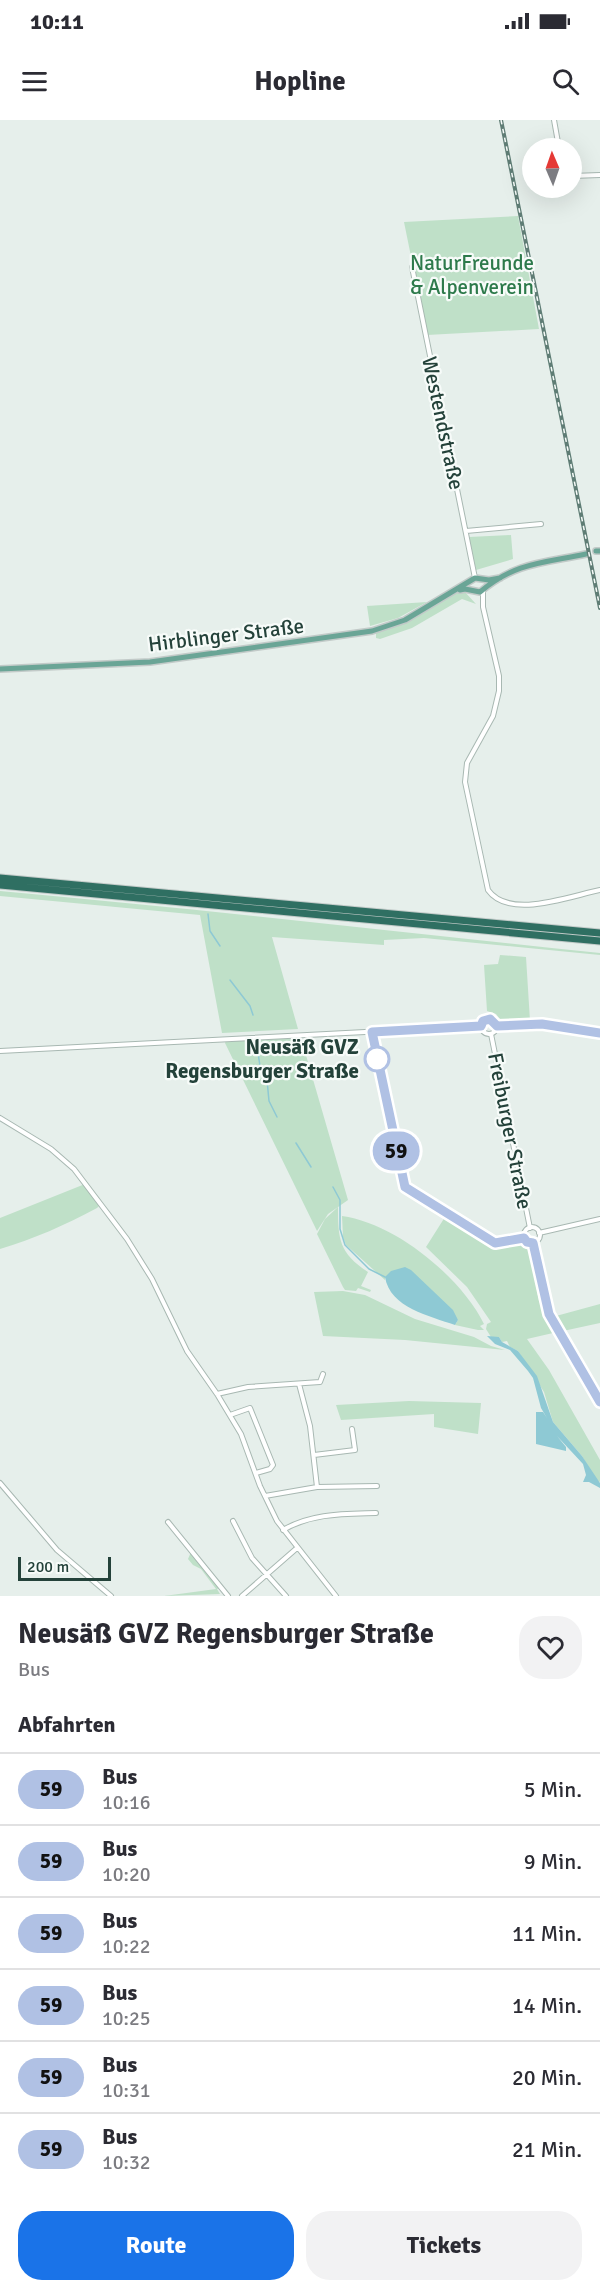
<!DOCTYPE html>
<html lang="de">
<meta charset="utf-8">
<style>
:root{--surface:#fff;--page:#f2f2f3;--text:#2b2b33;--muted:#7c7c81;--line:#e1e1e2;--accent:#1a73e8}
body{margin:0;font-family:Signika,sans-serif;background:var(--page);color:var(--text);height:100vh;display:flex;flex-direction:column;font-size:22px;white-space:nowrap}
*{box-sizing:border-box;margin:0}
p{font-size:20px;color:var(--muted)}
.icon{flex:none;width:33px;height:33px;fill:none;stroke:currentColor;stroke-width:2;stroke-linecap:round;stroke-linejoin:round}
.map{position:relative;height:1476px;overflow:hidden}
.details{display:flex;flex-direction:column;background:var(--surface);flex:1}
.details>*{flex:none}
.badge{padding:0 12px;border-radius:20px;font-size:21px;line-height:39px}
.needle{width:39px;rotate:358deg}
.buttons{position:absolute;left:522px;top:18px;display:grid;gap:12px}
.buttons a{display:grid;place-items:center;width:60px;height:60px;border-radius:50%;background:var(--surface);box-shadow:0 6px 24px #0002;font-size:30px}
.scale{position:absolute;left:18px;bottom:15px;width:93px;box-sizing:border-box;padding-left:6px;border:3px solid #24423a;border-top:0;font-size:16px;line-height:21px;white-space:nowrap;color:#24423a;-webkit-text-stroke:4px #f7fbf9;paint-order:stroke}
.map>.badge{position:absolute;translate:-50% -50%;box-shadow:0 0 0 3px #fff}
h2{padding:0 18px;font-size:22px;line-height:54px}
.round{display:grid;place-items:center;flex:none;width:63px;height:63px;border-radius:24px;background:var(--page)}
.head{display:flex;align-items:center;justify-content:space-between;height:102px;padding:0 18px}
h1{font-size:28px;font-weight:700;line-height:45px}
.primary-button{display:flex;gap:12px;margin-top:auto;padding:12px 18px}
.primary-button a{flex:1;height:69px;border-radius:24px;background:var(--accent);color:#fff;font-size:24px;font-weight:700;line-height:69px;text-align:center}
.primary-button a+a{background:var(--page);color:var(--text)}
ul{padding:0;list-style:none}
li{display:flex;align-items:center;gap:18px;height:72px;padding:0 18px;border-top:2px solid var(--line)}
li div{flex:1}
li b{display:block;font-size:22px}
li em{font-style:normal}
li .badge{min-width:66px;font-weight:700;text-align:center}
.status{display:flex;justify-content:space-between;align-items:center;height:42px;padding:0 30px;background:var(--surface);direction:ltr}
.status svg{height:16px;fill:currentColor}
header{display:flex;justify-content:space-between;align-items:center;height:78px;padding:0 18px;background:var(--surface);font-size:27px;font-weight:700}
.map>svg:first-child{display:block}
.green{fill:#bfe0c8}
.water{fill:#8ec9d4}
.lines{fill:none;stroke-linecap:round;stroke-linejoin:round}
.stream{stroke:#8ec9d4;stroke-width:1.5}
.minor-casing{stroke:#a8b8b2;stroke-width:6}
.major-casing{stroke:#c2cac8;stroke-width:8}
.highway-casing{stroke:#c2cac8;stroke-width:9}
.minor{stroke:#fff;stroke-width:4}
.major{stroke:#6aa596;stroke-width:5}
.highway{stroke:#2f6f62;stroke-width:7}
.rail-casing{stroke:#5f7d75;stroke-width:4}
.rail{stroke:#f7fbf9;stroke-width:1.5;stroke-dasharray:4.5;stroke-linecap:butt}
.line-casing{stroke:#fff;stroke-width:14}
.line{stroke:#b0c1e4;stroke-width:9}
.stop-dot{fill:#fff;stroke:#b0c1e4;stroke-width:3}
.labels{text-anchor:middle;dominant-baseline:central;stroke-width:4.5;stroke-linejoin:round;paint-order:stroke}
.park-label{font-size:21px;fill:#2d7a4b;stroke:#f7fbf9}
.street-label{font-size:21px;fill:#24423a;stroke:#f7fbf9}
.stop-label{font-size:21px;font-weight:bold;fill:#24423a;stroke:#f7fbf9;text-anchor:end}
</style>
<div class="status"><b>10:11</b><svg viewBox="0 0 49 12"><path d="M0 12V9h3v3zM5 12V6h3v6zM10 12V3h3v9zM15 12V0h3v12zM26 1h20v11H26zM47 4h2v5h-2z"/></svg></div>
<header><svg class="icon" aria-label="menu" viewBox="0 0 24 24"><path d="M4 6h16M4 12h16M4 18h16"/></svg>Hopline<svg class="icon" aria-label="search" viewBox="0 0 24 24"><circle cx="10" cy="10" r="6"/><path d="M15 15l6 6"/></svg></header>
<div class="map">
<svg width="600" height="1476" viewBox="0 0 600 1476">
<rect width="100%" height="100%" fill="#e6efeb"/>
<path class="green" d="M518,96l21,113 -112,6 -23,-113z
M511,415l2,24 -37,11 -7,-33z
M464,471l12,13 -14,-5 -50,29 -32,11 -4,-1v-6c19,-4 37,-12 54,-23 11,-7 21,-15 34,-18z
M427,482l-29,16 -28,8 -3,-20z
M0,771c200,18 400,41 600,62v2l-176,-17 -40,2v5l-112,-8 26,92 -76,4 -22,-118 -200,-19z
M500,835l26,2 4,64 -28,1 -6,-8 -9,-3 -3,-46 14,-1z
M301,918l47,162 -20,14 -11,17 -92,-188 1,-2z
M85,1064l15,21 -3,3c-32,17 -63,31 -97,41v-31z
M338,1087c0,32 1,46 30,65l-7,14 10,4 -1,2 -12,-4 -2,3 -11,-1 -2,-3 -26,-53 8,-15z
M342,1096c53,7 119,61 142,108l-4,2 4,4h-6l-23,-5 3,-5 -73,-43v3l-39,-35 -3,-8z
M445,1097l45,29 12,1 17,-4 10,7 10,51 14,32 -26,6 22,31 51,90v22l-5,-3 -13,-23 -29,-34 -9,-30 -26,-41 -8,-4 -3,-6 -5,1 -3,-5h-8l-5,-8 1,-5 4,-2 -24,-35 -41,-40z
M343,1171l22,4 50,24 59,18 17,9 14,4 -100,-10 -82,-4 -9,-44z
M600,1184v19l-37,8 -7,-15z
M409,1281l72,2 -3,31 -44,-7v-13l-93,6 -5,-15z
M191,1432l29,36 -3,1 3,5 -56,2 52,-7 -15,-20 -8,-4 -5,-6z"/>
<path class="water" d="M405,1147l6,3 42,40 5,10 -3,5c-25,-9 -65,-17 -70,-48l6,-6z
M487,1216l12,1 3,5 16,9 19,25 16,46 29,34 18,27v5l-11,-6h-6l3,-7 -3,-11 -26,-28 9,11v4l-30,-7v-32h7l4,6 -6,-10 -8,-30 -5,-7 -18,-21 -15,-6z"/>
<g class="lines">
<path class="stream" d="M208,794l2,17 10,15
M230,860l20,26 3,9
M258,933l2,13 7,14 2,21 8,16
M296,1023l15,24
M333,1067l7,13v29l5,16 24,24 16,8"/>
<g class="minor-casing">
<path id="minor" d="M554,0l5,28
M572,56l28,-1
M412,147l63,311
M466,411l75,-7
M483,470v17l16,69v15l-6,25 -26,47 -2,19 23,108c21,30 82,6 112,0
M481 906a8 8 0 1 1 16 0a8 8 0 1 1-16 0Z
M497,906l45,-1 58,8
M372,912l33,155 90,56 29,-6
M491,914l39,194
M0,931l481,-25
M0,998l51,31 23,20 53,70 25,40 35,72 30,43 24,40 19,52 17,35 59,75
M524 1115a8 8 0 1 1 16 0a8 8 0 1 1-16 0Z
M539,1113l61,-14
M533,1123l16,71 51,88
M299,1264l11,42 7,61
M217,1274l31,-7 72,-5 3,-8
M230,1295l20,-7 23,57 -3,4 -14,4
M314,1335l41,-5 -3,-21
M0,1363l57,67 54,46
M265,1376l52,-9 60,-1
M233,1401l19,37 34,38
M168,1402l60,74
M283,1410c29,-17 61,-16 93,-17
M242,1476l55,-48"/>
</g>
<g class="major-casing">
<path id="major" d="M596,431h4
M460,470l5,-1 15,3c36,-30 63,-29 106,-38
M0,549l150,-7 222,-31 33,-11 70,-42 14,2 11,-2"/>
</g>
<g class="highway-casing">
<path id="highway" d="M0,758l600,55
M0,765l600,56"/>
</g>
<use href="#minor" class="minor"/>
<use href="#major" class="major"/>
<use href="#highway" class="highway"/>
<g class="rail-casing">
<path id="rail" d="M501,0l99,488"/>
</g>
<use href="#rail" class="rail"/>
</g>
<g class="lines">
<g class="line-casing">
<path id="line" d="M600,913l-58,-9 -45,2 -7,-7 -7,2 -2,5 -109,6 33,155 90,56 29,-5 3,4 6,1 16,71 51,88"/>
</g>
<use href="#line" class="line"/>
</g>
<circle class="stop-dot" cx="377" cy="939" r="12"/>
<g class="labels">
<g class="park-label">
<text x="472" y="143">NaturFreunde<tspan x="472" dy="24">&amp; Alpenverein</tspan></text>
</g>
<g class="street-label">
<text transform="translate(443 303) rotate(78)">Westendstraße</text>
<text transform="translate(226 515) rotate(-7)">Hirblinger Straße</text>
<text transform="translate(510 1011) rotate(79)">Freiburger Straße</text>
</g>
<g class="stop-label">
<text x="359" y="927">Neusäß GVZ<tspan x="359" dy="24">Regensburger Straße</tspan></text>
</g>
</g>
</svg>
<div class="buttons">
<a><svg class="needle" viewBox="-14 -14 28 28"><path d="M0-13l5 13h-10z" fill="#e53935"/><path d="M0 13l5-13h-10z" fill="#7c7c81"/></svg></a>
</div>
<div class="scale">200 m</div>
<b class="badge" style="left:396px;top:1031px;background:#b0c1e4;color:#111">59</b>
</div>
<section class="details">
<div class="head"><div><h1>Neusäß GVZ Regensburger Straße</h1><p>Bus</p></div><a class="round"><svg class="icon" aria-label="heart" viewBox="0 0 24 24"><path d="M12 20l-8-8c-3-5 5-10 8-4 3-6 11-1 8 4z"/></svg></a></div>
<h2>Abfahrten</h2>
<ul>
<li><span class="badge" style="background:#b0c1e4;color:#111">59</span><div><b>Bus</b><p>10:16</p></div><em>5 Min.</em></li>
<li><span class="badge" style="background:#b0c1e4;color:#111">59</span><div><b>Bus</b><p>10:20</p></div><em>9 Min.</em></li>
<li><span class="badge" style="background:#b0c1e4;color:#111">59</span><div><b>Bus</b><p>10:22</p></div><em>11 Min.</em></li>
<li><span class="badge" style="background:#b0c1e4;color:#111">59</span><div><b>Bus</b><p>10:25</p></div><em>14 Min.</em></li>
<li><span class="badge" style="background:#b0c1e4;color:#111">59</span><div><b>Bus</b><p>10:31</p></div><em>20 Min.</em></li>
<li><span class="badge" style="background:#b0c1e4;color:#111">59</span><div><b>Bus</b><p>10:32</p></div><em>21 Min.</em></li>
</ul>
<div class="primary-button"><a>Route</a><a>Tickets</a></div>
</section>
